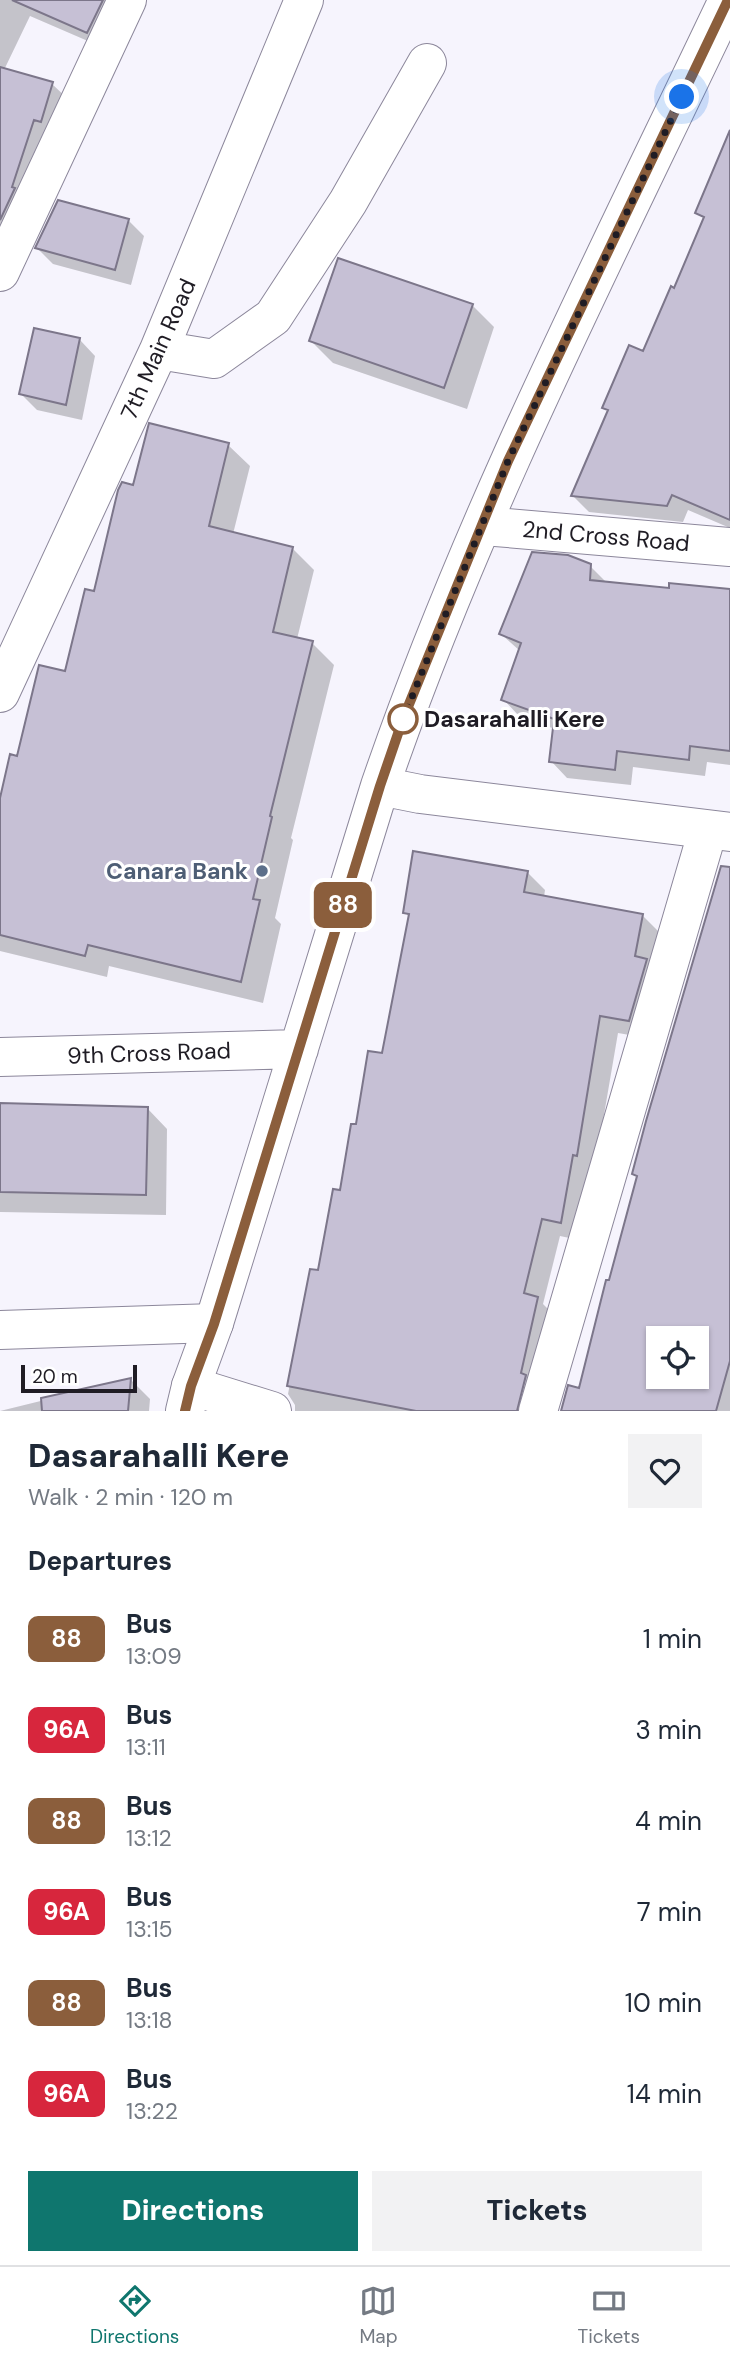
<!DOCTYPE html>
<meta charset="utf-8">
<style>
:root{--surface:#fff;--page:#f2f2f3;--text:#1f2937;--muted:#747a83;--line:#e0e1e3;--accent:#0f766e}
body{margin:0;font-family:"DM Sans",sans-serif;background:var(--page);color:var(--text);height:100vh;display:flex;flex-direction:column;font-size:26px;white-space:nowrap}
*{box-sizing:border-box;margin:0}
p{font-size:23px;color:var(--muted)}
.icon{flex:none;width:38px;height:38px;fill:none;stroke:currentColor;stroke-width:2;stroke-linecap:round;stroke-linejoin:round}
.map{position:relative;height:1411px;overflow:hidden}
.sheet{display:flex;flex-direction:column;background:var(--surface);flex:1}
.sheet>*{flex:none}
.badge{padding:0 14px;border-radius:10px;font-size:24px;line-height:46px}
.buttons{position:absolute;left:646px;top:1326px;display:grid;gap:14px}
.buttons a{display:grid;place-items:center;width:63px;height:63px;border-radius:0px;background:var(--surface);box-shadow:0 2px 5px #0004;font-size:35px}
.scale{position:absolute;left:21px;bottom:18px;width:116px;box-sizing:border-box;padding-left:7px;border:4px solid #1f1c24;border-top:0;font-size:19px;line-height:24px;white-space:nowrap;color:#1f1c24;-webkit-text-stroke:5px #fff;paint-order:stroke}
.you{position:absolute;width:35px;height:35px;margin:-18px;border:5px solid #fff;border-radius:50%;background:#1a73e8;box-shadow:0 0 0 10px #1a73e833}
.map>.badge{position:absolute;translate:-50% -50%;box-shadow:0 0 0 4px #fff}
h2{padding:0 28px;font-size:26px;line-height:63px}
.round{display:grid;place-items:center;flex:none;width:74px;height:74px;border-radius:0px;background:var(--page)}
.headline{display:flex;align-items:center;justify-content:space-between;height:119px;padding:0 28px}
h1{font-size:33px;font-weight:800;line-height:52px}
.action{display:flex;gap:14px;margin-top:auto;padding:14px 28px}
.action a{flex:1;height:80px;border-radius:0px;background:var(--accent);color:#fff;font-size:28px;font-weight:800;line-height:80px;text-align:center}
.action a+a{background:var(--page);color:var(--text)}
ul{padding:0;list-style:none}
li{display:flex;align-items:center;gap:21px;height:91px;padding:0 28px}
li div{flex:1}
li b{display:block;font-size:26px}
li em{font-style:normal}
li .badge{min-width:77px;font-weight:700;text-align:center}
.menu{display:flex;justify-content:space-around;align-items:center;height:98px;border-top:2px solid var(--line);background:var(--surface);font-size:19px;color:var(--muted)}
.menu a{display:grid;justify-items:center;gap:4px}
.menu .current{color:var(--accent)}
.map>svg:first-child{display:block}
.shadow{fill:#0003;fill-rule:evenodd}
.building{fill:#c6c0d5;stroke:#7c768a;stroke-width:2;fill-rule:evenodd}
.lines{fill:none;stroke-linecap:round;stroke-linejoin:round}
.street-casing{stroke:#8c879b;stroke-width:40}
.secondary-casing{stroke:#8c879b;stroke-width:40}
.street{stroke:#fff;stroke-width:38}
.secondary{stroke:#fff;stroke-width:38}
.line-casing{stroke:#fff;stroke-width:16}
.line{stroke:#8b5e3c;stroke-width:10}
.walk{stroke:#1f1c24;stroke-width:7;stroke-dasharray:0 12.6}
.stop-dot{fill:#fff;stroke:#8b5e3c;stroke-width:3.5}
.service-dot{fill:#5c6f8a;stroke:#fff;stroke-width:2.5}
.labels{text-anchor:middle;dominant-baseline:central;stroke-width:6;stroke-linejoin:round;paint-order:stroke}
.street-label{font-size:23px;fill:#1f1c24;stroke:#fff}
.stop-label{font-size:23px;font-weight:bold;fill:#1f1c24;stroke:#fff;text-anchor:start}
.service-label{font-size:23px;font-weight:bold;fill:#4e5e75;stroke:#fff;text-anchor:end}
</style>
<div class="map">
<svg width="730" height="1411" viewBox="0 0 730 1411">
<rect width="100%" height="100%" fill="#f6f4fd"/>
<path class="shadow" d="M0,0h117l-13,48 -74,-32 -26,54 48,14 16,15 -68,169z
M730,162v366l-42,-18 -5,12 -94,-10 -16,-16 36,-84 -5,-5 40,-53 61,-134 -8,-8z
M129,221l15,15 -13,49 -78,-21 -16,-16z
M472,305l22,22 -27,82 -134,-46 -22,-22z
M80,340l15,16 -13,64 -45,-10 -16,-16z
M228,445l22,21 -17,68 59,14 22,22 -17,69 15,4 22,22 -43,173 2,2 -18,78 6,6 -18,79 -154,-37 -2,11 -107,-26v-145l18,-48 49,-85 67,-186z
M590,566l17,17 63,7 60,2v173l-23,-3 -2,14 -72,-9 -2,18 -64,-7 -16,-17 4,-32 -36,-13 -16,-17 17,-48 -19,-17z
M527,872l18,18 -1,7 98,18 18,18 -13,105 -29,-5 -24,140 -15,67 -19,-4 -17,68 13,13 -18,94h-243v-6l-7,-11 23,-123 8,1 39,-146 26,-71 26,-137 -5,-6z
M730,884v527h-167l17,-21 58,-212 -4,-4zM658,1339h38v38h-38z
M0,1105l147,3 20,21 -1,86 -166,-3z
M130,1379l20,20 -1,12h-149z"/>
<path class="building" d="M12,0h91l-16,33z
M0,67l53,15 -12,40 -7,-2 -22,67 3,1 -15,32z
M730,130v390l-58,-25 -5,11 -96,-10 37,-86 -6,-2 27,-63 14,6 28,-65 3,2 30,-71 -9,-4z
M58,200l71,19 -14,51 -80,-22z
M338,258l135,46 -29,84 -135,-47z
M34,328l46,10 -14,67 -47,-11z
M149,423l80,20 -20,83 84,21 -20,85 40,9 -43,175 2,1 -19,82 7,1 -19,82 -153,-37 -3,11 -85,-21v-137l10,-44 7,2 22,-91 26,6 20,-82 9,2 24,-101 4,-8 11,3z
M532,552l36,3 23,9 -1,16 79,8v-5l61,6v162l-40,-5 -1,14 -72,-9 -2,19 -66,-8 5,-43 -53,-19 20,-57 -22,-9z
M413,851l115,20 -4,21 119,22 -8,42 12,3 -18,62 -29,-5 -23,140 -4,-1 -12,68 -19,-4 -18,74 14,4 -17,76 5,2 -9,36h-101l-129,-25 23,-117 8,1 15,-81 7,1 11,-66h5l12,-73 14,2 27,-139 -6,-1z
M721,866l9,1v494l-14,50h-155l7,-26 11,3 27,-108h3l28,-104 -5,-2 14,-53zM658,1339h38v38h-38z
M0,1103l148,4 -2,88 -146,-3z
M131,1378l-3,33h-86l-1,-13z"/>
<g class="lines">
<g class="street-casing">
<path id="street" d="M0,272l127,-272
M159,350l55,9 59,-42 75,-115 79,-139
M483,526l247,21
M0,693l159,-343 145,-350
M0,1330l214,-7
M191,1386l81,25
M538,1411l170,-581"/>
</g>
<g class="secondary-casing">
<path id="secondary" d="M380,786l40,8 310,38
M0,1057l299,-8
M185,1411l6,-25 23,-63 166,-537c93,-271 225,-527 348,-786"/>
</g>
<use href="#street" class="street"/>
<use href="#secondary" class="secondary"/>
</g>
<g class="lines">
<g class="line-casing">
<path id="line" d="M185,1411l6,-25 23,-62 166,-538 23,-67 105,-258 220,-461"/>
</g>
<use href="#line" class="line"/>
<path class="walk" d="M403,719l105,-258 174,-364"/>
</g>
<circle class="stop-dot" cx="403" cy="719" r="14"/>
<circle class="service-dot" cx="262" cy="871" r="7"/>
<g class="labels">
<g class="street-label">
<text transform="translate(158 349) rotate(-66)">7th Main Road</text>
<text transform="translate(606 536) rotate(5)">2nd Cross Road</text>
<text transform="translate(149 1053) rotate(-2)">9th Cross Road</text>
</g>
<g class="stop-label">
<text x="424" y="719">Dasarahalli Kere</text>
</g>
<g class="service-label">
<text x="248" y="871">Canara Bank</text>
</g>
</g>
</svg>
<div class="buttons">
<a><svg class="icon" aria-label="locate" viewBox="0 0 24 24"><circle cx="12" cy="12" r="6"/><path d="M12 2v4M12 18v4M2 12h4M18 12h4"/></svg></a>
</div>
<div class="scale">20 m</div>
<div class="you" style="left:682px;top:97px"></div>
<b class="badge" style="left:343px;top:905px;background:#8b5e3c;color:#fff">88</b>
</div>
<section class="sheet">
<div class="headline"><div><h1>Dasarahalli Kere</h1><p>Walk · 2 min · 120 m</p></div><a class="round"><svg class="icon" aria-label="heart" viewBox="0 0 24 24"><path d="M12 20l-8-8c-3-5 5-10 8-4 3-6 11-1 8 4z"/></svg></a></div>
<h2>Departures</h2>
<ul>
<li><span class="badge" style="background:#8b5e3c;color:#fff">88</span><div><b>Bus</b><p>13:09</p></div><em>1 min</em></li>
<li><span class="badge" style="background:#d7263d;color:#fff">96A</span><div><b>Bus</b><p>13:11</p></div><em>3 min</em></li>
<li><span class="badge" style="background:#8b5e3c;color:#fff">88</span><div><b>Bus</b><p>13:12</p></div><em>4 min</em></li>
<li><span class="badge" style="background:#d7263d;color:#fff">96A</span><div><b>Bus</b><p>13:15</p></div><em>7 min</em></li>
<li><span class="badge" style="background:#8b5e3c;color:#fff">88</span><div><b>Bus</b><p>13:18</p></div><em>10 min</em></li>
<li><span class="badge" style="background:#d7263d;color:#fff">96A</span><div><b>Bus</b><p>13:22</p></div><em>14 min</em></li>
</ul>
<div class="action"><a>Directions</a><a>Tickets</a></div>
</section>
<nav class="menu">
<a class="current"><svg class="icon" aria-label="directions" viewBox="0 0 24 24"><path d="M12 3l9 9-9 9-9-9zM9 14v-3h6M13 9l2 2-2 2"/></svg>Directions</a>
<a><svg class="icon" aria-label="map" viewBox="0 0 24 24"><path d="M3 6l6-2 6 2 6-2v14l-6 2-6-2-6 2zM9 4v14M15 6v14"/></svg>Map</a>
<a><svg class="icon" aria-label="tickets" viewBox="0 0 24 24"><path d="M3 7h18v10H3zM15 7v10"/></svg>Tickets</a>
</nav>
